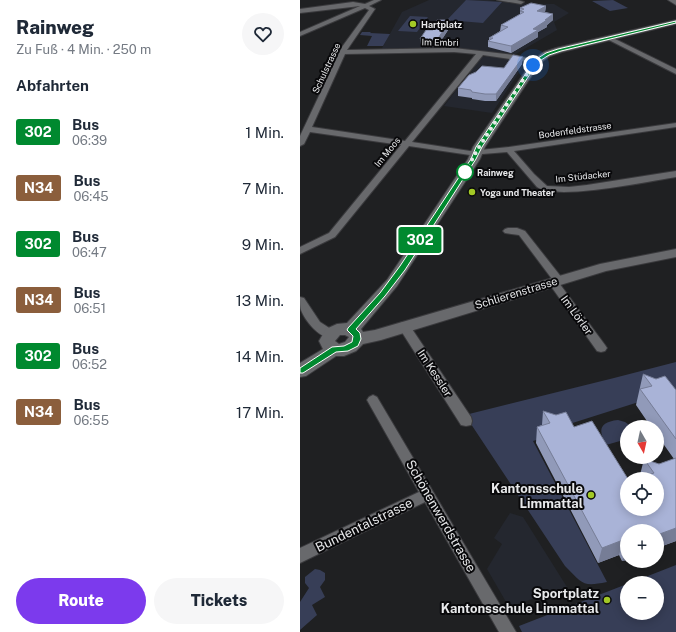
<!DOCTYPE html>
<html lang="de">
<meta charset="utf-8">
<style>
:root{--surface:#fff;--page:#f6f6f7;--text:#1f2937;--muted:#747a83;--accent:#7c3aed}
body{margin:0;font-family:"Public Sans",sans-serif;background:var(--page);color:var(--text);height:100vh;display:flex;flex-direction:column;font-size:15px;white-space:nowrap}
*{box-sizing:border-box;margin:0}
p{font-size:13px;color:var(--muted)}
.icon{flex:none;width:22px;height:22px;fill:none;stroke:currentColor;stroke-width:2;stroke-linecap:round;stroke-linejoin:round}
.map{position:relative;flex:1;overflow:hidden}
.sheet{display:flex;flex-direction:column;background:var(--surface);width:300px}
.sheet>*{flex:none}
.badge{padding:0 8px;border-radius:3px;font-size:14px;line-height:26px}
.needle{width:26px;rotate:171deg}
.fabs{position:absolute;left:320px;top:420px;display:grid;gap:8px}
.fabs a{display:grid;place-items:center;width:44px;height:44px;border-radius:50%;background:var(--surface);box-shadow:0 2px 10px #0003;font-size:20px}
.you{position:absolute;width:20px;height:20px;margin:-10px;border:3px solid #fff;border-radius:50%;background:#1a73e8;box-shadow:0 0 0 6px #1a73e833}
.map>.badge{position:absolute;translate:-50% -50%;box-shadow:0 0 0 2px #fff}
h2{padding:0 16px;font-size:15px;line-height:36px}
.round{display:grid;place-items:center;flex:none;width:42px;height:42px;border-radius:21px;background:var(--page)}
.summary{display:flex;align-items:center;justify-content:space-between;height:68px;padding:0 16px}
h1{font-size:19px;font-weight:800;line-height:30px}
.primary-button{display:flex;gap:8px;margin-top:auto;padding:8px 16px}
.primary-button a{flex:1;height:46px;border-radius:24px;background:var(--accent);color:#fff;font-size:16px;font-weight:800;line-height:46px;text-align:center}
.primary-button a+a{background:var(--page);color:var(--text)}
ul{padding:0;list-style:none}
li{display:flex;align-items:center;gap:12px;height:56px;padding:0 16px}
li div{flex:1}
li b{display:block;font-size:15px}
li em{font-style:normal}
li .badge{min-width:44px;font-weight:700;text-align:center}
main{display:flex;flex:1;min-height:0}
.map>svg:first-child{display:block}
.built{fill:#24272f}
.green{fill:#373e57}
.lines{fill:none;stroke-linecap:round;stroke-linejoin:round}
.street-casing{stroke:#3a3a3d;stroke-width:2}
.secondary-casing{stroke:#3a3a3d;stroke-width:2}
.street{fill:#68696c;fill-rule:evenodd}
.secondary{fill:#68696c;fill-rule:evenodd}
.wall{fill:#919ab9}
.shaded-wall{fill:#767d96}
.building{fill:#a9b3d7;stroke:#767d96}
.line{fill:#00892f;stroke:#fff}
.walk{stroke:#e8e9eb;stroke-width:4;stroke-dasharray:0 7.2}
.poi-dot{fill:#a3c926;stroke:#09090b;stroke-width:1.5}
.stop-dot{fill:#fff;stroke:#00892f;stroke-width:2}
.labels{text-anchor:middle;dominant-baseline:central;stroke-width:4;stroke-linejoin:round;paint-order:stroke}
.far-poi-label{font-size:9px;font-weight:bold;fill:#e8e9eb;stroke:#09090b;text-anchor:start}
.far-street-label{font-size:9px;fill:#e8e9eb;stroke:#09090b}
.far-stop-label{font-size:9px;font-weight:bold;fill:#e8e9eb;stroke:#09090b;text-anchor:start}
.street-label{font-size:11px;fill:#e8e9eb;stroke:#09090b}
.near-poi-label{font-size:13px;font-weight:bold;fill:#e8e9eb;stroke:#09090b;text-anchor:end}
.near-street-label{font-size:13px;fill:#e8e9eb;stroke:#09090b}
</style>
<main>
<section class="sheet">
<div class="summary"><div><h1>Rainweg</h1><p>Zu Fuß · 4 Min. · 250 m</p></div><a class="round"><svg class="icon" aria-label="heart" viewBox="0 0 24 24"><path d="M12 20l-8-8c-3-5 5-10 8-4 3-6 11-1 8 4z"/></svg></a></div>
<h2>Abfahrten</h2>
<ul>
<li><span class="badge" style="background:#00892f;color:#fff">302</span><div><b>Bus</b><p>06:39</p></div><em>1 Min.</em></li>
<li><span class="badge" style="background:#8b5e3c;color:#fff">N34</span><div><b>Bus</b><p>06:45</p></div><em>7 Min.</em></li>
<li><span class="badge" style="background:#00892f;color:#fff">302</span><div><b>Bus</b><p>06:47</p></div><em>9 Min.</em></li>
<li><span class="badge" style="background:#8b5e3c;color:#fff">N34</span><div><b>Bus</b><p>06:51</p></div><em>13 Min.</em></li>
<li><span class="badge" style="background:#00892f;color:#fff">302</span><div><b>Bus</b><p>06:52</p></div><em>14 Min.</em></li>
<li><span class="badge" style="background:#8b5e3c;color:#fff">N34</span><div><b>Bus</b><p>06:55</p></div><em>17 Min.</em></li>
</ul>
<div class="primary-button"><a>Route</a><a>Tickets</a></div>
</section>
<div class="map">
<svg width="376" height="632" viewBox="0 0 376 632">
<rect width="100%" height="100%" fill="#1f2022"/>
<path class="built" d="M129,0h59l23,3 43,1 15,9 -15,9 3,8 -43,25 -53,-6 -80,1 21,-38z
M188,56l38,6 -34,51 -48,-7 38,-49z
M210,513l13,4 44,70 -58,20 -22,-38 15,-25 -8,-6z"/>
<path class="green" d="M166,0l36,2 -19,21 -36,-3z
M313,0l15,8 -18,3 -18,-10z
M110,16l18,1 -11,15 -19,-1z
M62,32h9l-1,1 20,1 -7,12h-16l5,-10 -12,-1z
M376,362v44l-31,-6 -82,26 -17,11 -13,4 74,141c-25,5 -24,2 -42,-16l-100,-151 149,-37z
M318,420l7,2 7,5h-5v12l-21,6c-8,-15 -7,-23 12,-25z
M376,565v67h-154l-3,-6 108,-42v29h30v-30h-27z
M15,569l5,1 5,3v7l-5,7 5,10 -13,8 5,10 -17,15v-28l9,-14 -4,-5v-6z"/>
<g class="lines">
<g class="street-casing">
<path id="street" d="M74,0h7l-12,6 6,3 -28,41 107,-2 60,7 26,6 -3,2 -54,-8 -71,87 58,9 39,-4 167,-24v4l-162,24 20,23 13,12 22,1 18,-2 89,-14v6c-26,4 -119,24 -139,10l-30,-35 -37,3 -61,-9 -74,91 -35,17v-7l29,-14 72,-88 -91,-13 -6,12 -4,2v-10l42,-89 27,-37 -4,-2 -65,28v-4l60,-26 -60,7v-4l53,-7 12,2zM154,52l22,2 -71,87 -93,-14 33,-73z
M197,0h20l7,2 -3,2z
M307,37h4l65,32v5l-69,-35z
M208,228h9l8,3 37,47 1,2 -4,3 46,62 2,3 -2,3 -4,1 -4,-1 -49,-69 4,-3 -33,-44 -14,-2 -2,-2 2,-2z
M0,297l4,1 16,24 14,9 2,3 -2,3c-13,4 -29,-16 -33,-27 -1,-3 -1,-9 -1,-13z
M104,322l4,1 63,94 1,4 -1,4 -5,1 -5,-1 -63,-99 2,-3z
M73,395l4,2 139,235h-17l-74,-130 -125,61v-15l119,-56 -52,-92 2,-3z"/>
</g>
<g class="secondary-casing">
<path id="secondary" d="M368,0h8v5z
M376,20v4l-114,28 -12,4 -10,7 -55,84 -5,12 -83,127 -36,43 2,3 12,-2 225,-66 76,-15v8l-70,14 -225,69 -18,4 -7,7 -12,5h-8l-30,20 -6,1v-14l23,-14 -4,-8 7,-12 11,-5 10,-1 40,-43 81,-121 5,-12 61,-88 10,-7 12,-4zM40,335h5l4,2 -4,5 -6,2 -4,-3z"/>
</g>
<use href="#street" class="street"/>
<use href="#secondary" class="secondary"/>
</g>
<path class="wall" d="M246,6l-1,6 8,2v6l-6,5v2l-9,5v5l-27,16 -23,-6v-6l1,-1v-2l11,-7 1,-6 19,-11v-6z
M150,27l-13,20 -16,-1 -1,-7 13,-9z
M222,64l-26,37h-11l-13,-2v-1l-14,-2v-8l46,-20z
M343,374l33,16v151l-19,7v-17l-30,29 -5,1 -3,-6 -21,8 -62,-120 1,-16 5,-2 1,-14 31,16 53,82 14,-32 -1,-2 4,-16 15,5 15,-5 -17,-24v-8h-6l-15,-22z"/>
<path class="shaded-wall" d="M246,6l-1,6 -8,5v-6z
M253,14v6l-6,5v2l-9,5v5l-27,16v-7l22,-17z
M150,20v7l-13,20v-7z
M223,57l-1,7 -26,37v-7z
M376,528v13l-19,7v-13z
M323,540l-4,15 -21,8 4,-15z
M327,546v14l-5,1z"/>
<path class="building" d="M231,3l15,3 -9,5 16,3 -8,6h2l-14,9 5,1 -27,16 -23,-5 5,-3h-4l19,-11 -7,-2 23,-13 -4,-1 4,-2 -4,-1z
M137,20h13l-13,20 -17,-1 6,-9h7z
M213,55l10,2 -27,37h-11l-13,-2 -1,-2 -13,-2 11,-13 7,-3 6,-6 22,2z
M343,374l13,5 9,-3 11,14v49l-36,-50 12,-3z
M243,411l13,4 10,-3 8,15 18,-6 36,58h-1v30h30v-30h-21l18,-6 -10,-14 15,5 17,-6v70l-19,7v-4h-30v15l-4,-6 -21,8 -65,-121 13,-4z"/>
<path class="line" d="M376,21v2l-115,28 -12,4 -11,7 -56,85 -6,12 -71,111 -20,26 -29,33 4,4 1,6 -3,7 -10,5 -12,1 -33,21h-3v-5l32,-21 12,-1 8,-4 1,-6 -6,-6 1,-2 32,-35 20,-27 71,-107 5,-12 59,-87 11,-7 12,-4z"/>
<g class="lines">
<path class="walk" d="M165,172l14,-25 54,-82"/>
</g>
<g class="poi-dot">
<circle cx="113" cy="24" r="4"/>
<circle cx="172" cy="192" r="4"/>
<circle cx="291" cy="495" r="4"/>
<circle cx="307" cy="600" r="4"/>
</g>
<circle class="stop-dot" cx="165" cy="172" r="8"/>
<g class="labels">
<g class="far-poi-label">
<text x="121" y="24">Hartplatz</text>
<text x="180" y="192">Yoga und Theater</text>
</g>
<g class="far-street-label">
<text transform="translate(140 42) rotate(1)">Im Embri</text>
<text transform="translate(26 68) rotate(-65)">Schulstrasse</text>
<text transform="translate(275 130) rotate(-8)">Bodenfeldstrasse</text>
<text transform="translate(87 152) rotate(-51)">Im Moos</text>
<text transform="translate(283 176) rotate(-6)">Im Stüdacker</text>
</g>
<g class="far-stop-label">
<text x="177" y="172">Rainweg</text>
</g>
<g class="street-label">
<text transform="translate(216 293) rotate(-17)">Schlierenstrasse</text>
<text transform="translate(277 315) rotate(54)">Im Lörler</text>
<text transform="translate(135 373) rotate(57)">Im Kessler</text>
</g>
<g class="near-poi-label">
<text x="283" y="488">Kantonsschule<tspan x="283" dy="15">Limmattal</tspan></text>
<text x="299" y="593">Sportplatz<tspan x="299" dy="15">Kantonsschule Limmattal</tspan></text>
</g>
<g class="near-street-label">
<text transform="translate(141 516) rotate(60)">Schönenwerdstrasse</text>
<text transform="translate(64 525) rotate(-26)">Bundentalstrasse</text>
</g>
</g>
</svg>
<div class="fabs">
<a><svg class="needle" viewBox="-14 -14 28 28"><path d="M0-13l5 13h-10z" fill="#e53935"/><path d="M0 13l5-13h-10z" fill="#747a83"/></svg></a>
<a><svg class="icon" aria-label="locate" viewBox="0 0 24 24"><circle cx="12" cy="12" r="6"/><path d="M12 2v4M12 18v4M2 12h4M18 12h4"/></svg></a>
<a>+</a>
<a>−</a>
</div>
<div class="you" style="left:233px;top:65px"></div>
<b class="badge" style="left:120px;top:240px;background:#00892f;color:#fff">302</b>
</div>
</main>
